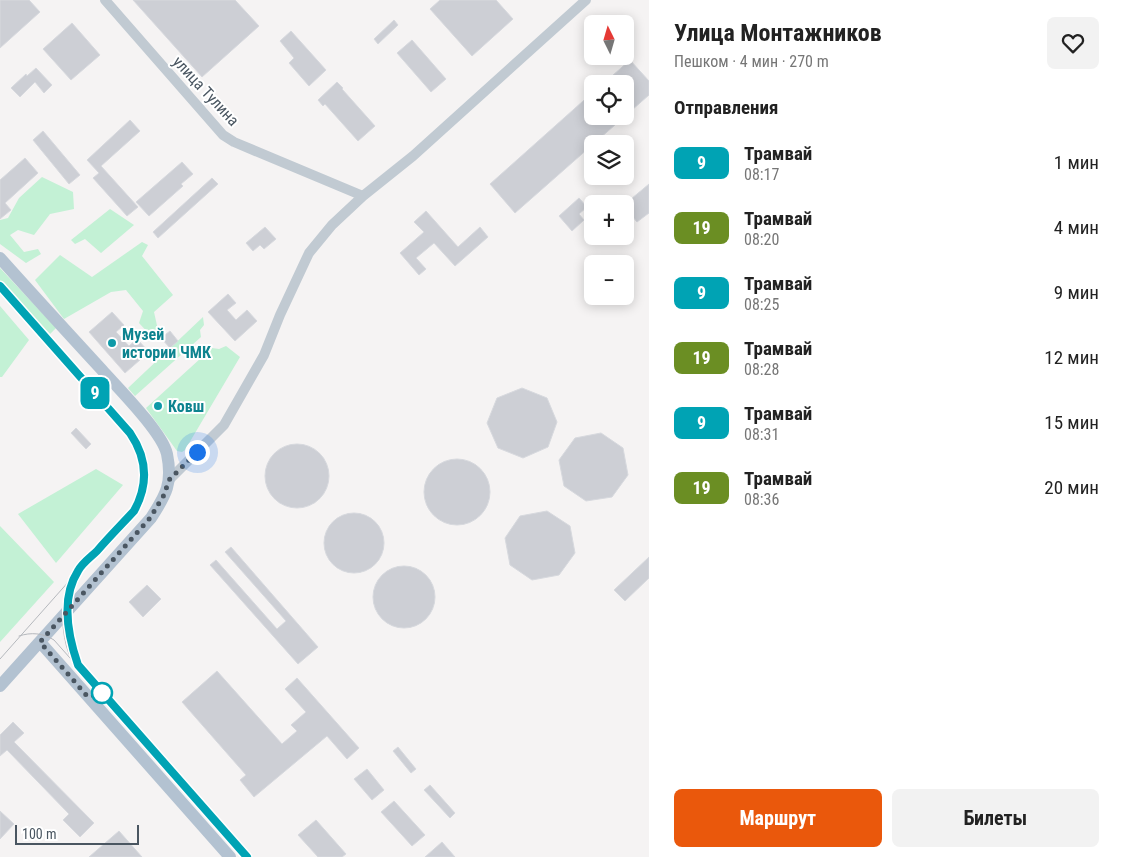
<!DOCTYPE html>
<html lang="ru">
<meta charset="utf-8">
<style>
:root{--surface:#fff;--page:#f2f2f2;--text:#222;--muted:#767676;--accent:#ea580c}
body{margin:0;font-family:"Roboto Condensed",sans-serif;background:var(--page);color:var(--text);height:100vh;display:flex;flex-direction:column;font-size:19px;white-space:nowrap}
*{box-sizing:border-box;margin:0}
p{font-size:16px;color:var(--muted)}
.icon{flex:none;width:28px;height:28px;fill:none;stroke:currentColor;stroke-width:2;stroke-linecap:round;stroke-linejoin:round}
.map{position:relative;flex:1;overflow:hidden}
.drawer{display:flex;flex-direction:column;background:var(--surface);width:475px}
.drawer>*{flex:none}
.badge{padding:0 10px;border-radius:8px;font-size:18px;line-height:32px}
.needle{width:32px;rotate:355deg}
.fabs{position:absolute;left:584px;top:15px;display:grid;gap:10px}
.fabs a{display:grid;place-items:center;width:50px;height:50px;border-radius:8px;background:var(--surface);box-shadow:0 2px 12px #0003;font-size:25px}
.scale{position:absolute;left:15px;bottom:12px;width:124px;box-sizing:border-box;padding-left:5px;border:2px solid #4a5661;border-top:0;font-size:14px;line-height:18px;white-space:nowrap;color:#4a5661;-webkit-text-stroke:4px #fff;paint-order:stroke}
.you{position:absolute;width:25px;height:25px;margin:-12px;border:4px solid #fff;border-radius:50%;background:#1a73e8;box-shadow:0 0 0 8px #1a73e833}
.map>.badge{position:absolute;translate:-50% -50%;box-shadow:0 0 0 2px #fff}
h2{padding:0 25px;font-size:19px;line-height:45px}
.round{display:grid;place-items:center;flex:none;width:52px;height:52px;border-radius:8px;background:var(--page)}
.overview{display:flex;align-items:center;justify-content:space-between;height:85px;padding:0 25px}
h1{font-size:24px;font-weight:700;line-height:38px}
.primary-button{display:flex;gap:10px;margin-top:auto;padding:10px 25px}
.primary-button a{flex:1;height:58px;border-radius:8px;background:var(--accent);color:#fff;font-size:20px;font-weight:700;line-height:58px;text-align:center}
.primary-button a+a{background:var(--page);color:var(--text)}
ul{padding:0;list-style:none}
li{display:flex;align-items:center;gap:15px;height:65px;padding:0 25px}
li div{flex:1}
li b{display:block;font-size:19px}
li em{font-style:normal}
li .badge{min-width:55px;font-weight:700;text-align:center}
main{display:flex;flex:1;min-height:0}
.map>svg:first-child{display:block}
.green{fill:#c3f1d5}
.building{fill:#cdcfd5;stroke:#d7d9de}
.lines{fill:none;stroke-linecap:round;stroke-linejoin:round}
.minor{stroke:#c1cad2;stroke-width:10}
.major{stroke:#b3c2d1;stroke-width:12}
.tram{stroke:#b5b8bd;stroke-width:1}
.line-casing{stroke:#fff;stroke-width:11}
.line{stroke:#00a3b4;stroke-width:8}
.walk{stroke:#4a5661;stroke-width:5;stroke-dasharray:0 9}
.culture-dot{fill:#0f9aa8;stroke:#fff;stroke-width:2}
.stop-dot{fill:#fff;stroke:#00a3b4;stroke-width:2.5}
.labels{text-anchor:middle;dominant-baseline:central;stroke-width:4;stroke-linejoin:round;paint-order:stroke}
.street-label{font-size:16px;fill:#4a5661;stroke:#fff}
.culture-label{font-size:16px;font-weight:bold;fill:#0d838f;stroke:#fff;text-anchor:start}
</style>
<main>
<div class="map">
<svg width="649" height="857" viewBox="0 0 649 857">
<rect width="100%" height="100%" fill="#f5f3f3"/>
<path class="green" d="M42,177l31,15 1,17 -24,5 -16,21 -16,-5 -8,5 14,17 14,-3 3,5 -15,9 -26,-19v-24l8,-2 11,-20z
M110,209l24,16 -33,28 -16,-14 -10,5 -4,-4z
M142,242l6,3 -6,11 31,39 -19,17 4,18 -6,7 -13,-14 4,-12 -17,-21 -15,2 -47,27 -29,-39 25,-25 32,22z
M0,268l56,60 -6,6 -50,-53z
M0,306l29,34 -27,37h-2z
M203,317l1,8 -4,5 1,7 -66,59 -7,-8z
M226,346l14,11 -55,93 -3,2 -5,-1 -31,-43 66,-60 7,1z
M96,469l27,16 -67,78 -38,-49z
M0,526l54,56 -54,60z"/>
<path class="building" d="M0,0h29l11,12 -40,36z
M133,0h102l24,26 -57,51z
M440,0h56l17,19 -41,37 -42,-47z
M394,20l4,5 -20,19 -4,-5z
M72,23l28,32 -29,25 -28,-31z
M291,31l35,39 -17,16 -20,-23 5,-5 -14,-17z
M412,40l34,39 -15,13 -34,-39z
M630,60l19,21v14l-134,118 -25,-29 102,-91v23h33v-32h-22z
M36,68l16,17 -8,8 -9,-11 -15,15 -9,-9 15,-14 1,2z
M337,82l6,6 -1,1 33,37 -17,15 -33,-37 -2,2 -5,-6z
M130,120l10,11 -39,35 37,41 -11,9 -34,-38 6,-5 -12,-13z
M43,131l37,44 -11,9 -36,-44z
M25,158l13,15 -33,30 6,7 -11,9v-39z
M182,162l11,12 -12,10 2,2 -34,30 -13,-14z
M212,178l6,6 -60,54 -5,-6z
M649,184v29l-12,9 -9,-11 -3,3v-10z
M579,198l8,9 -8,7 5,6 -12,11 -13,-15z
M426,211l32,36 22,-20 8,10 -33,29 -21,-23 -18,15 10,11 -7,6 -19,-22 24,-21 -10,-10z
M265,227l11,12 -12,10 -4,-4 -7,6 -7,-8z
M228,294l8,9 -9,7 9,10 11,-10 10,11 -22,20 -27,-29z
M112,312l12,13 -8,7 13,14 8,-7 12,13 -24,21 -36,-41z
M170,331l8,10 -8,7 -9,-10z
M522,388l25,10 10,24 -9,25 -25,11 -25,-10 -11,-25 10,-25z
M76,428l15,16 -5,5 -15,-16z
M601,433l22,15 5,27 -16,22 -26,4 -22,-15 -5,-26 16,-22z
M265 476a32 32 0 1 1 64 0a32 32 0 1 1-64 0Z
M424 492a33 33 0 1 1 66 0a33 33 0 1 1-66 0Z
M547,511l23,15 5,27 -16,22 -27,5 -22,-15 -5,-27 15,-22z
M324 543a30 30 0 1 1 60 0a30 30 0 1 1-60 0Z
M231,547l87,100 -20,17 -88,-99 6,-5 61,69 9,-8 -61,-69z
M649,557v21l-24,23 -11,-11z
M373 597a31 31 0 1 1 62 0a31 31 0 1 1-62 0Z
M147,585l14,14 -18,18 -14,-15z
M217,671l65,73 15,-13 -6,-6 15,-13 -21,-23 12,-11 62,70 -12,11 -20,-23 -73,61 -14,-17 6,-5 -64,-73z
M13,722l11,11 -10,9 80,81 -14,14 -17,-17 6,-6 -62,-64 -7,6v-21z
M398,747l18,22 -5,4 -18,-22z
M367,769l17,21 -12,10 -18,-21z
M430,785l25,28 -5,5 -26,-28z
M394,801l31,34 -13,11 -31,-34z
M0,811l14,13 -14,15z
M316,820l30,34 -4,3h-24l-20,-22z
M119,831l23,26h-53z
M442,842l13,15h-30z"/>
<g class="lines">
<path class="minor" d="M105,0l118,135 11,7 129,54
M169,480l55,-55 40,-70 16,-40 29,-62 23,-28 31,-29 50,-40 173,-156"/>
<path class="major" d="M0,258c34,38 68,75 102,112 16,18 60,62 65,84 6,29 -1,41 -16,64l-151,168
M40,642l190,215"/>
<path class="tram" d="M0,286l130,147c17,25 19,51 4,78l-56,60 -78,88
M67,583c-6,22 -6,50 2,71
M19,636c12,-4 24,-3 35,4l193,217"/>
</g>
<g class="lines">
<g class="line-casing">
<path id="line" d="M0,286l130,147c17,25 19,51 4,78 -12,13 -25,26 -37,40 -6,6 -15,12 -19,20 -18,28 -10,65 0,94l169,192"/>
</g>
<use href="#line" class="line"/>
<path class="walk" d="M102,693l-14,4 -48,-55 110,-124 14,-23 5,-15 28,-28"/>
</g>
<g class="culture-dot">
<circle cx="112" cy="343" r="5"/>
<circle cx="158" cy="406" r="5"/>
</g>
<circle class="stop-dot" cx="102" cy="693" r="10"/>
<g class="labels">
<g class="street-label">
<text transform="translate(206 91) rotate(47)">улица Тулина</text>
</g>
<g class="culture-label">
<text x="122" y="334">Музей<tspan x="122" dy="18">истории ЧМК</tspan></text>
<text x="168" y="406">Ковш</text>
</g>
</g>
</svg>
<div class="fabs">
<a><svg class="needle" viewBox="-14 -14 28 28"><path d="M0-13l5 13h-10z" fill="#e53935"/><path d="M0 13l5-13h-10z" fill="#767676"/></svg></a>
<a><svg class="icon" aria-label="locate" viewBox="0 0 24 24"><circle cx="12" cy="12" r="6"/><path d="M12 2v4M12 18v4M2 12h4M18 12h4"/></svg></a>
<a><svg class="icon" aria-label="layers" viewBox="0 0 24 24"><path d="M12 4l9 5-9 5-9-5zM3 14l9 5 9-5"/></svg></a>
<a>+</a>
<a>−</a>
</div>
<div class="scale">100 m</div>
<div class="you" style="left:197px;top:452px"></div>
<b class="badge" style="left:95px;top:393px;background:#00a3b4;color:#fff">9</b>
</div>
<section class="drawer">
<div class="overview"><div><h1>Улица Монтажников</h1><p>Пешком · 4 мин · 270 m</p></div><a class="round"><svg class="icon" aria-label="heart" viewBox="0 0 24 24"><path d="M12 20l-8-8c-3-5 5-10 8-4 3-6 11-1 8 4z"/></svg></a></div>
<h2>Отправления</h2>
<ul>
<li><span class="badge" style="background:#00a3b4;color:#fff">9</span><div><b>Трамвай</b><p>08:17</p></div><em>1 мин</em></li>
<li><span class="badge" style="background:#6b8e23;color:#fff">19</span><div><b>Трамвай</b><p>08:20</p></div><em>4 мин</em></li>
<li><span class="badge" style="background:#00a3b4;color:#fff">9</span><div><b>Трамвай</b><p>08:25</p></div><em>9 мин</em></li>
<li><span class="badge" style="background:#6b8e23;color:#fff">19</span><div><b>Трамвай</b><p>08:28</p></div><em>12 мин</em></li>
<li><span class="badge" style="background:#00a3b4;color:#fff">9</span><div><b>Трамвай</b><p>08:31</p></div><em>15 мин</em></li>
<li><span class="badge" style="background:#6b8e23;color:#fff">19</span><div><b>Трамвай</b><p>08:36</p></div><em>20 мин</em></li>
</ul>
<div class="primary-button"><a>Маршрут</a><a>Билеты</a></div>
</section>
</main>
